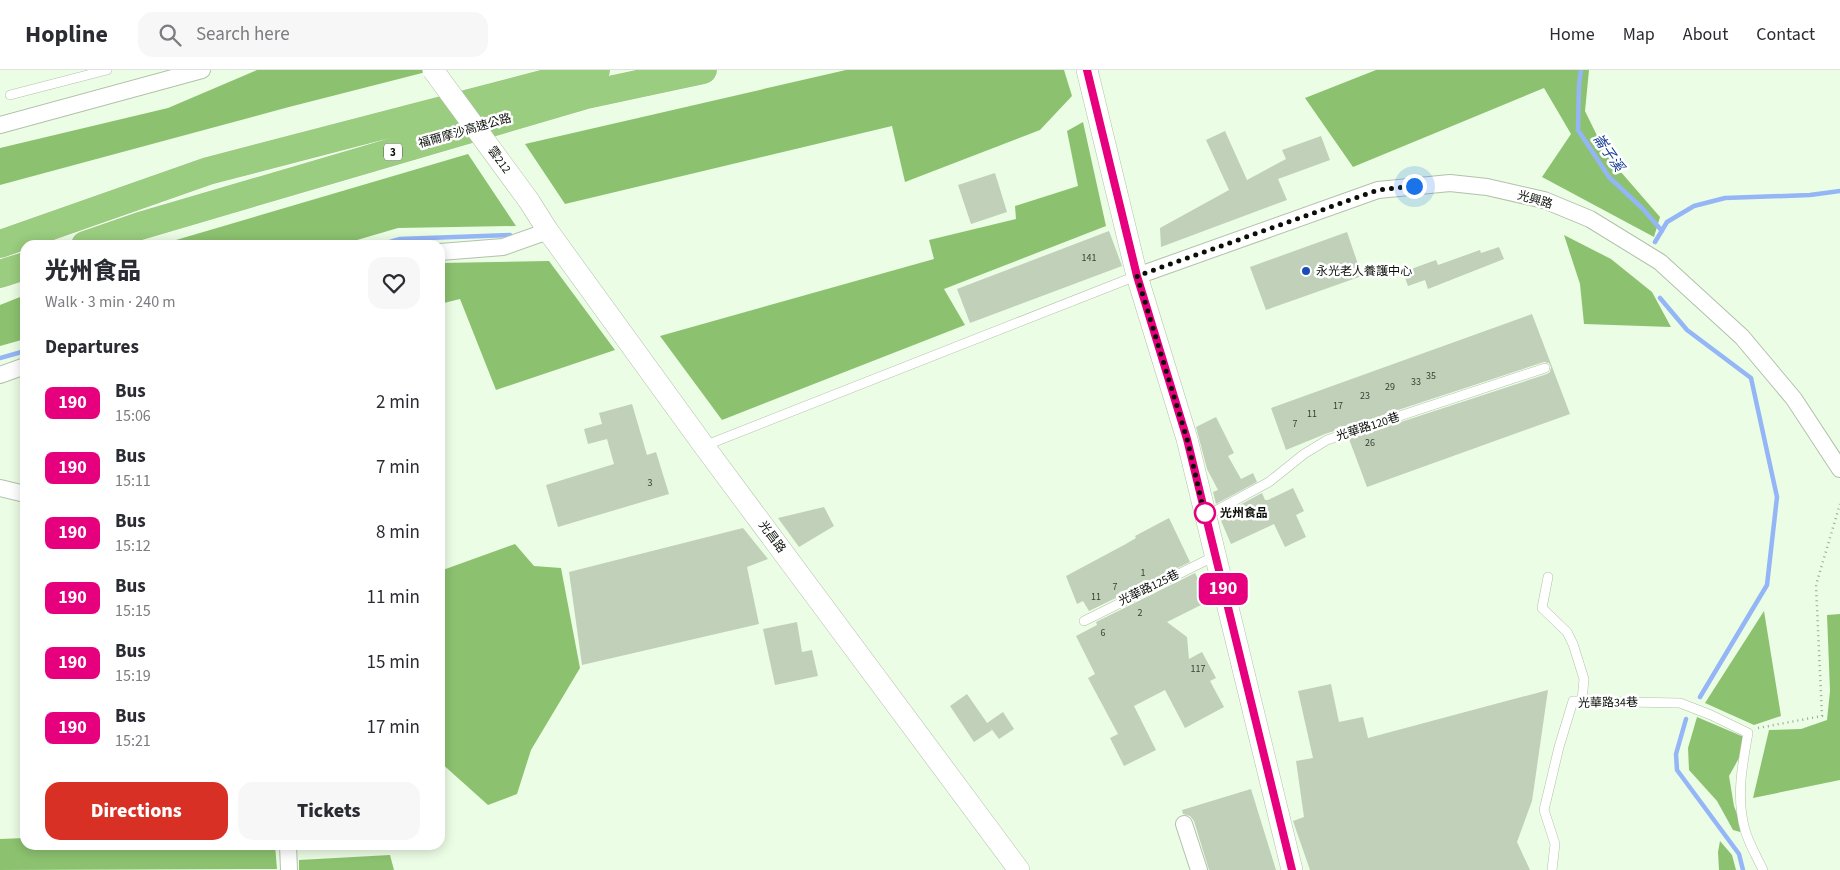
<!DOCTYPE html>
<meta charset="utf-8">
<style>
:root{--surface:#fff;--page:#f7f7f7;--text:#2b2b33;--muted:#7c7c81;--line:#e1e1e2;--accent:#d93025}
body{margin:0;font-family:"Source Sans 3","Noto Sans TC",sans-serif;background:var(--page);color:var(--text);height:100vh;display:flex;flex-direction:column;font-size:19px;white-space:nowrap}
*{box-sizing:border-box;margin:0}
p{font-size:16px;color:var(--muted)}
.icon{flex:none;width:28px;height:28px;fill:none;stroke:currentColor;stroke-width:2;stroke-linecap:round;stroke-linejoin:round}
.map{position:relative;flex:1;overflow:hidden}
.sheet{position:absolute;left:20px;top:170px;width:425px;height:610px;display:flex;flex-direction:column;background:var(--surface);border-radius:15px;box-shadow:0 2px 12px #0003}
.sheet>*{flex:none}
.badge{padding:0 10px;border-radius:8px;font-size:18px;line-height:32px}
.you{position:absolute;width:25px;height:25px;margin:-12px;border:4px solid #fff;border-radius:50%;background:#1a73e8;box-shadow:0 0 0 8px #1a73e833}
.map>.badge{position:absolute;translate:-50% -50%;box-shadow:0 0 0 2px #fff}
h2{padding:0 25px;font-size:19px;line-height:45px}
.round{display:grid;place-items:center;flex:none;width:52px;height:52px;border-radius:15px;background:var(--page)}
.headline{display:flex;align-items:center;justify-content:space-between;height:85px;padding:0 25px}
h1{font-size:24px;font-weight:800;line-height:38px}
.button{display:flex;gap:10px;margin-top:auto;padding:10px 25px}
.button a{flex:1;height:58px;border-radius:15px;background:var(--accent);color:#fff;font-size:20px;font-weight:800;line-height:58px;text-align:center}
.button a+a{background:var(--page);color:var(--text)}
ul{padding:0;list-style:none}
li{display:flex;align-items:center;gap:15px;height:65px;padding:0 25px}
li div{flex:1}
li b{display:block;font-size:19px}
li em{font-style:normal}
li .badge{min-width:55px;font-weight:700;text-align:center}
header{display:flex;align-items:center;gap:30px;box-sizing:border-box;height:70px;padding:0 25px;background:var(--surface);border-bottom:1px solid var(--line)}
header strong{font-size:24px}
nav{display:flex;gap:28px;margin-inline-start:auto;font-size:18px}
.search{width:350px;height:45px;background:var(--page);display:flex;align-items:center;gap:12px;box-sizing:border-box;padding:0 18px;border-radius:15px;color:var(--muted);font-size:19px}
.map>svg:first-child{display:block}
.forest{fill:#8cc26f}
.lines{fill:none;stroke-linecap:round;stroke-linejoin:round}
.stream{stroke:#94b5f6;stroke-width:4.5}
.building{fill:#c0d0b9}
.service-casing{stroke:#b2c1aa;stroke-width:10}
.minor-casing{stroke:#b2c1aa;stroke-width:18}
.tertiary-casing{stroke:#b2c1aa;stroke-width:22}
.motorway-casing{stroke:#fff;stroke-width:29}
.path{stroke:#9ba896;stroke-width:2.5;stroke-dasharray:1 4;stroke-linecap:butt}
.service{stroke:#fff;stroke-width:9}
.minor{stroke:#fff;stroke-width:16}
.tertiary{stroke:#fff;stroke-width:21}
.motorway{stroke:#9acd7f;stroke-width:28}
.tertiary-bridge-casing{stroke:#b2c1aa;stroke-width:22;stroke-linecap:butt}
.tertiary-bridge{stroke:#fff;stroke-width:21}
.line-casing{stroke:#fff;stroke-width:11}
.line{stroke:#e6007e;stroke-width:8}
.walk{stroke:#0a1008;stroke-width:5;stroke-dasharray:0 9}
.poi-dot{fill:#1b4cb8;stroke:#fff;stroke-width:2}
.stop-dot{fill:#fff;stroke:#e6007e;stroke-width:2.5}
.labels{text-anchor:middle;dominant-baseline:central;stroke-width:5;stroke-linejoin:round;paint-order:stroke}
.number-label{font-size:10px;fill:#384034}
.shield{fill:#fff;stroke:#545852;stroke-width:1}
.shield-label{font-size:11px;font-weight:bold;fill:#0a1008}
.street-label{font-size:12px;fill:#0a1008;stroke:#fff}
.poi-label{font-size:12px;fill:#0a1008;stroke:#fff;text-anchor:start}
.stop-label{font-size:12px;font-weight:bold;fill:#0a1008;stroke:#fff;text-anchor:start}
.water-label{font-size:14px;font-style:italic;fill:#143d97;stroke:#fff}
</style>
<header>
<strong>Hopline</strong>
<div class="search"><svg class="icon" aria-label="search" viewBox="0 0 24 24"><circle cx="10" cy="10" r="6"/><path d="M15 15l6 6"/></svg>Search here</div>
<nav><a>Home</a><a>Map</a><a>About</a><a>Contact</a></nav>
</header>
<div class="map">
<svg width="1840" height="800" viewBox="0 0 1840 800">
<rect width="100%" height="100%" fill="#ecfde5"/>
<path class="forest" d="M257,0h177l-145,37 -289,78v-37l168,-40z
M846,0h218l8,26 -32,34 -135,52 -13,-56 -327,78 -40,-60z
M1376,0h213l-4,41 22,45 53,61 -6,20 -112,-60 29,-43 -27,-46 -191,79 -48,-69z
M1083,52l23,104 -162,63 21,36 -243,95 -62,-84 274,-77 -5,-19 87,-21 -1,-13 63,-20 -11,-55z
M468,84l48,72 -118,2 -58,17h-181z
M1564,165l47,24 41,33 19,35 -87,-3 -4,-40z
M549,191l66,89 -119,40 -36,-91 -20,5v-41z
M25,225v44l-25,7v-41z
M515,474l19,22 27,2 19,100 -49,82 -14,44 -29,11 -48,-43v-191z
M1764,541l17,105 -27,9 -49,-22z
M1840,544v166l-87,18 16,-68 32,-1 26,-9 3,-29 -3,-76z
M1697,647l47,20 -1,14 -14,25 5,30 10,27 -11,-3 -16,-29 -28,-31 -1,-22z
M25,768v7h250l2,24 -277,1v-31z
M1720,771l12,14 4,15h-17l-1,-18z
M390,785l4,15h-95v-10z"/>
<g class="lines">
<path class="stream" d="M1581,0l-2,15 -1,45 31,47 34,32 19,22
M1655,172l12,-20 27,-16 31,-8 85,-3 30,-4
M380,175l20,-6 110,-4
M1660,228l27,32 64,48 26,119 -10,88 -67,112
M0,288l25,-7
M1686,649l-10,35 1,16 62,84 4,16"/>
</g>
<path class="building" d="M1225,61l22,49 39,-21 -4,-9 39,-14 9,24 -52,19 9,21 -126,47 -1,-19 69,-38 -23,-50z
M995,103l12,39 -36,12 -13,-39z
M1109,161l13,35 -152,57 -13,-34z
M1347,162l15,44 -96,34 -16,-43z
M1499,177l5,12 -76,30 -3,-9 -17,6 -5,-14 33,-12 2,5 42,-15 1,3z
M1532,244l38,100 -203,73 -18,-48 198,-65 3,-2 1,-5 -2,-4 -5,-1 -219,72 -39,16 -15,-42z
M632,334l15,51 9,-3 13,42 -111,33 -12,-42 68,-21 -7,-25 -19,5 -4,-15 18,-5 -3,-11z
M1216,347l18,36 -6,3 13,23 12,-6 4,9 -41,22 -3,-12 5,-2 -11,-21 -11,-42z
M1293,418l11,23 -8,4 10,22 -21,10 -11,-23 -43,20 -12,-28 43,-23 3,7h3z
M824,437l10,19 -35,21 -21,-29z
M1169,448l21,44 -101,49 -6,-10 -6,3 -11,-28 58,-31 12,-7 -1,-2z
M743,458l25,31 -21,8 12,57 -177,41 -13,-93z
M1195,503l14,28 -42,21 20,15 2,22 13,-7 14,26 -6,3 14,26 -39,21 -20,-38 -31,16 22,44 -32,16 -14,-28 8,-4 -30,-56 7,-4 -19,-38 21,-11 -1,-3z
M797,552l5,30 10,-2 6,26 -43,9 -12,-56z
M1331,614l8,38 24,-5 5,21 180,-48 -16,111 -15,41 13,28h-220l-17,-49 11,-4 -8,-56 17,-3 -15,-67z
M967,624l25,36 -18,12 -24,-36z
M1003,642l11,17 -15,10 -12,-16z
M1251,719l25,81h-67l-15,-49 -4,-5 -7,-2 -1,-4z"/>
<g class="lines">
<g class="service-casing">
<path id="service" d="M10,25l97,-25
M704,376l432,-170
M1206,446l63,-34 35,-28 23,-14 218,-72
M1548,507l-6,31 25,24 6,12 11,35 -2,22
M1084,551l131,-65
M1552,800l3,-26 -11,-34 15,-63 14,-46 107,2 31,12 37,18c-6,33 -12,65 -3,97 4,14 12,27 18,40"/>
</g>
<g class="minor-casing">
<path id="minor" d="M0,55l202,-55
M440,182l63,-5 45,-16
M1137,206l241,-86 72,-7 37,4 57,13 46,19 70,43 82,75 52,62 46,70
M0,305l25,-9
M0,418l25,6
M1184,754l15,46
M288,775l1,25"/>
</g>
<g class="tertiary-casing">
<path id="tertiary" d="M1087,0l50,206 50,163 105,431
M529,131l19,30 156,215 315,424"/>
</g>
<g class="motorway-casing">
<path id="motorway" d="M0,174l208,-73 388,-101
M85,175l55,-19 446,-131 117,-25
M0,204l25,-8"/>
</g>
<path class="path" d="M1758,658l64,-12 -6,-131 24,-81"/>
<use href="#service" class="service"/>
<use href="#minor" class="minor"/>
<use href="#tertiary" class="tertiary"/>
<use href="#motorway" class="motorway"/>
<g class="tertiary-bridge-casing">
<path id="tertiary-bridge" d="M433,0l96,131"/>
</g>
<use href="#tertiary-bridge" class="tertiary-bridge"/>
</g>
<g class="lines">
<g class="line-casing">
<path id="line" d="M1087,0l50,206 50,163 105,431"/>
</g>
<use href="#line" class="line"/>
<path class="walk" d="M1205,443v3l-18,-77 -50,-163 241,-86 36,-4"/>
</g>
<circle class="poi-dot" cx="1306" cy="201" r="5"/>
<circle class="stop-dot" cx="1205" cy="443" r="10"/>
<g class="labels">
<g class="number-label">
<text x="1089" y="188">141</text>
<text x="1431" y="306">35</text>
<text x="1416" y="312">33</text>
<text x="1390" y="317">29</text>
<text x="1365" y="326">23</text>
<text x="1338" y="336">17</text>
<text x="1312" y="344">11</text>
<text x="1295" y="354">7</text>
<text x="1370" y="373">26</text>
<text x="650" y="413">3</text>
<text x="1143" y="503">1</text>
<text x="1115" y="517">7</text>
<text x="1096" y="527">11</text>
<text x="1140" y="543">2</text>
<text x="1103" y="563">6</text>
<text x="1198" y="599">117</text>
</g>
<rect class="shield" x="384" y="73.5" width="18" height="17" rx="4"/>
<g class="shield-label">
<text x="393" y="82">3</text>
</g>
<g class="street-label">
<text transform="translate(465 61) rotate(-16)">福爾摩沙高速公路</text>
<text transform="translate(499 90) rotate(54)">雲212</text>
<text transform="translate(1535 130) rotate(16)">光興路</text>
<text transform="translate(1368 357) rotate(-18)">光華路120巷</text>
<text transform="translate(772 467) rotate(53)">光昌路</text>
<text transform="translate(1149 518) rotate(-26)">光華路125巷</text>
<text transform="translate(1608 633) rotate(-1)">光華路34巷</text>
</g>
<g class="poi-label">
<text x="1316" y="201">永光老人養護中心</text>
</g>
<g class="stop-label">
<text x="1220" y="443">光州食品</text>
</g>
<g class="water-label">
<text transform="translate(1608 83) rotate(55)">崙子溪</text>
</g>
</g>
</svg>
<div class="you" style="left:1414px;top:116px"></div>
<b class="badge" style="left:1223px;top:519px;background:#e6007e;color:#fff">190</b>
<section class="sheet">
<div class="headline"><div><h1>光州食品</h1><p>Walk · 3 min · 240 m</p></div><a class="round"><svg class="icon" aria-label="heart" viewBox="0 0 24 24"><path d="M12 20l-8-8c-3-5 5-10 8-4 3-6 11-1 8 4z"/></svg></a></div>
<h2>Departures</h2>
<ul>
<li><span class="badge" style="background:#e6007e;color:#fff">190</span><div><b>Bus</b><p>15:06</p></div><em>2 min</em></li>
<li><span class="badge" style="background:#e6007e;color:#fff">190</span><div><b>Bus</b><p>15:11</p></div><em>7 min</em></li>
<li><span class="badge" style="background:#e6007e;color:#fff">190</span><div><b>Bus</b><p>15:12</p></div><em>8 min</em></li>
<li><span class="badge" style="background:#e6007e;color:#fff">190</span><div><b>Bus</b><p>15:15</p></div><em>11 min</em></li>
<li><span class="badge" style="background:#e6007e;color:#fff">190</span><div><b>Bus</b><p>15:19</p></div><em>15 min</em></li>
<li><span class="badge" style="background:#e6007e;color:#fff">190</span><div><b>Bus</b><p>15:21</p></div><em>17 min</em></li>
</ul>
<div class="button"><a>Directions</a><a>Tickets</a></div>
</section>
</div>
